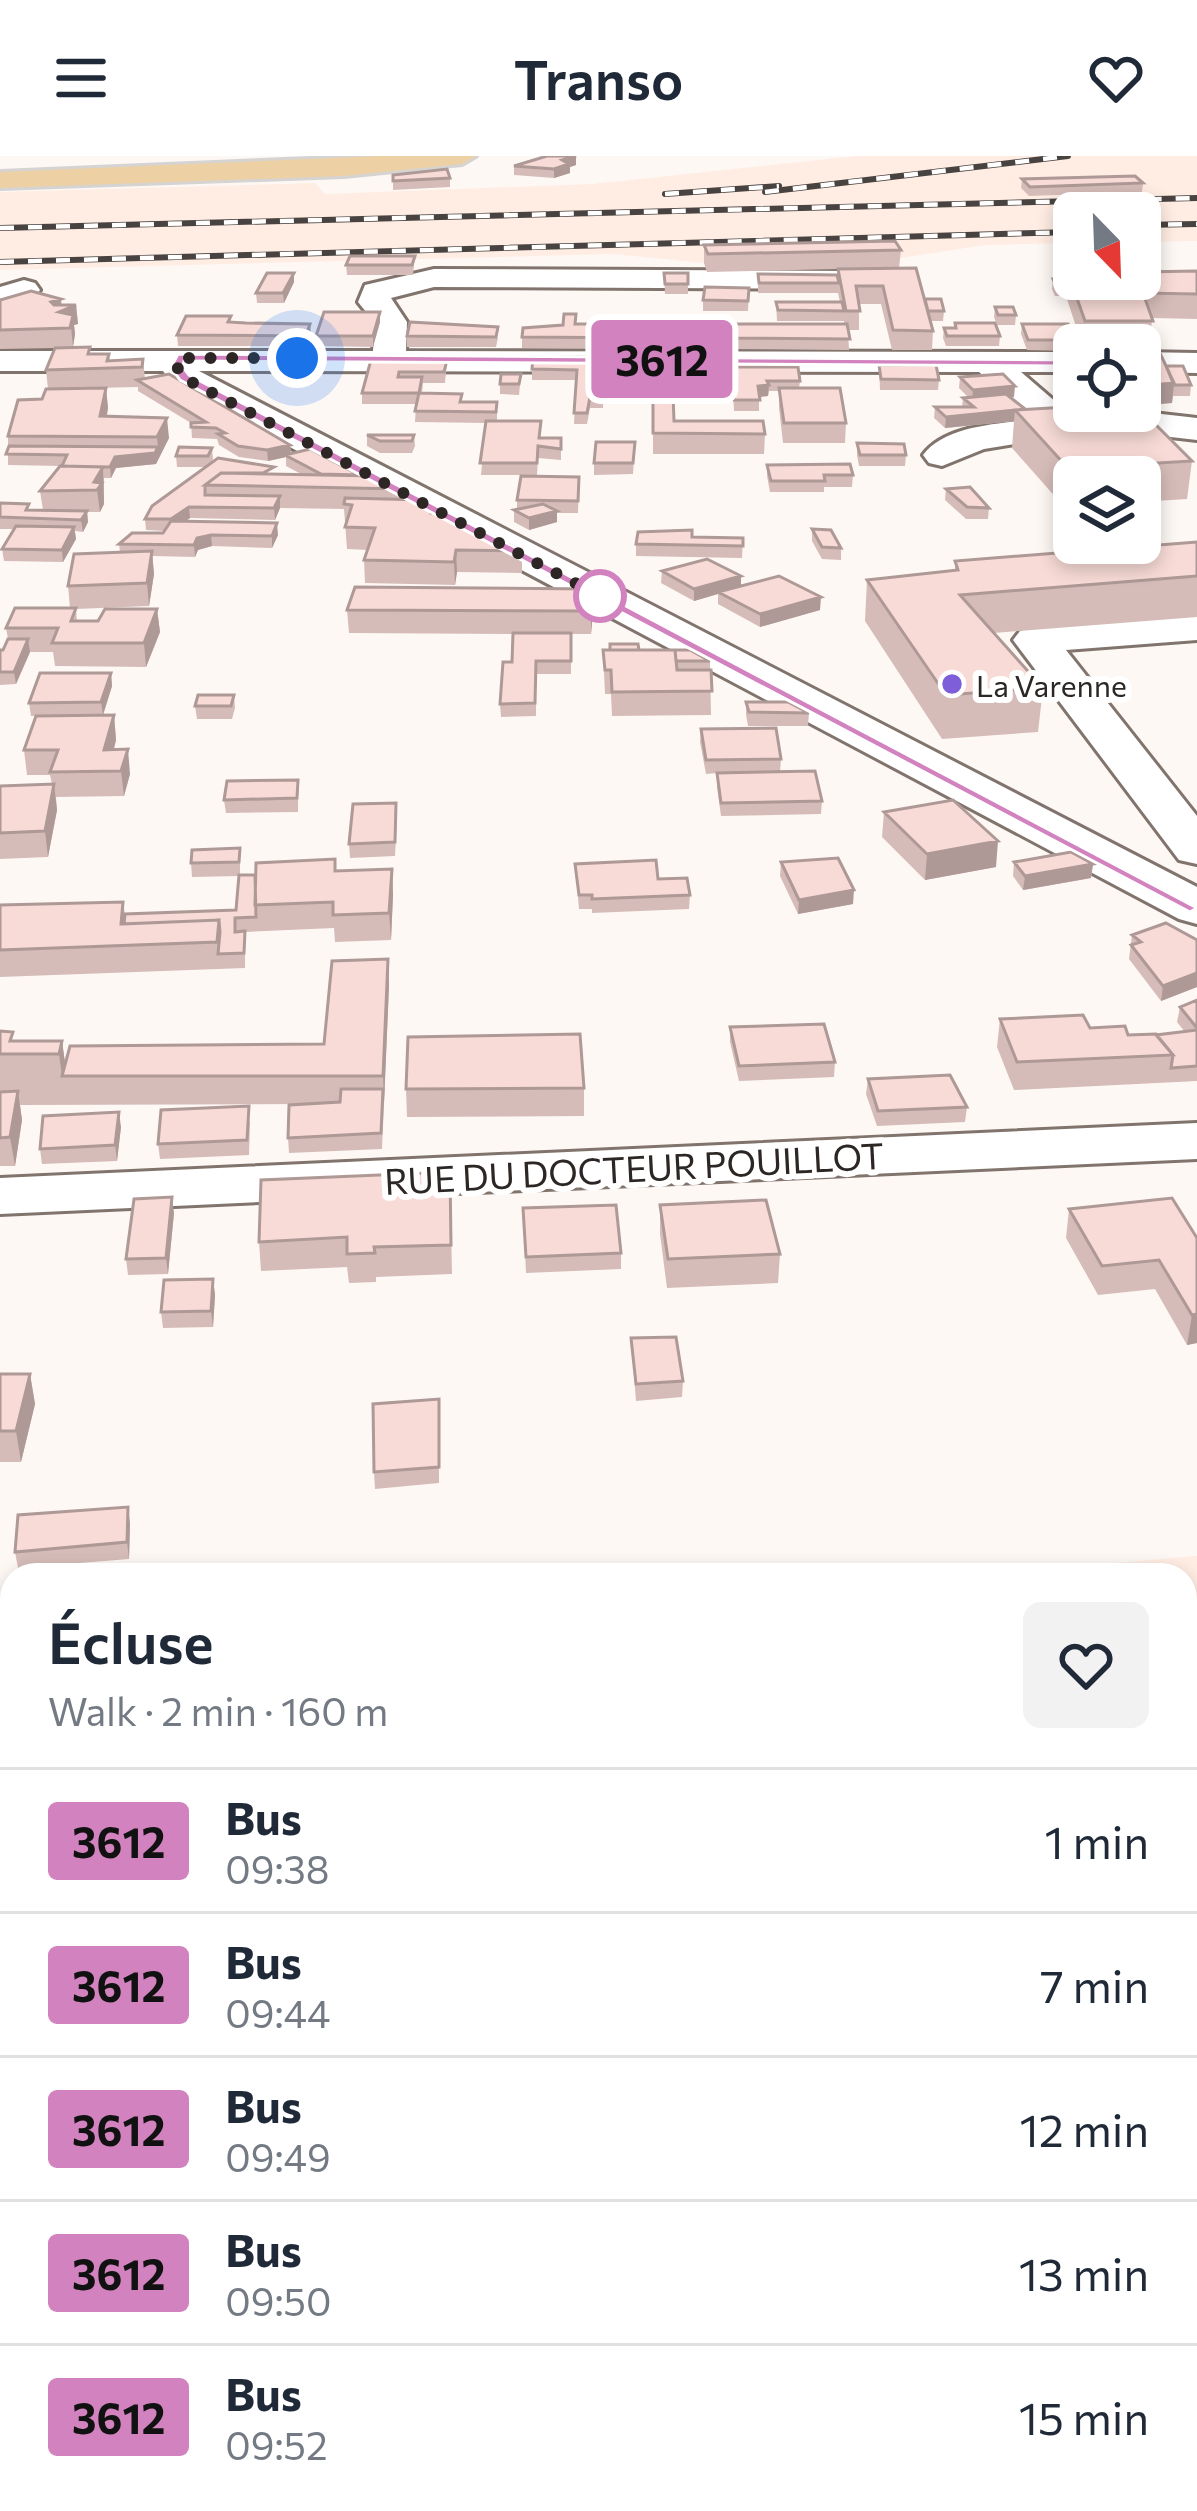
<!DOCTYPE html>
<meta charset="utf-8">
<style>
:root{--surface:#fff;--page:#f2f2f3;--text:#1f2937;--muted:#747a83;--line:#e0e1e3}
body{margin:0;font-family:Commissioner,sans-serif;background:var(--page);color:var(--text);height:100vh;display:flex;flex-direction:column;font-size:45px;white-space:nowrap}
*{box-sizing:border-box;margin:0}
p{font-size:39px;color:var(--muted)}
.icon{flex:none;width:66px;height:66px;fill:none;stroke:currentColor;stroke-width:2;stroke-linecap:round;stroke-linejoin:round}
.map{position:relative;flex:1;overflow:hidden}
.sheet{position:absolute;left:0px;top:1407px;width:1197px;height:948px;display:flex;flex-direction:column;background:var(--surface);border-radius:36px 36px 0 0;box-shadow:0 6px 18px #0003}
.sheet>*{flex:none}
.badge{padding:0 24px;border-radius:9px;font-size:42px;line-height:78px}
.needle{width:78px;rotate:157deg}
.tools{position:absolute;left:1053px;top:36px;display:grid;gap:24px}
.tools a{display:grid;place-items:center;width:108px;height:108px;border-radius:18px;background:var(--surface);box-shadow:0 6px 18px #0003;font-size:60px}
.you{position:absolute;width:60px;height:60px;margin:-30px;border:9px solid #fff;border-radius:50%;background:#1a73e8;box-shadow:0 0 0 18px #1a73e833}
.map>.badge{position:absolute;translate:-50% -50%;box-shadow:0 0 0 6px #fff}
.round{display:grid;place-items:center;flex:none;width:126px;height:126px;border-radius:18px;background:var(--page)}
.head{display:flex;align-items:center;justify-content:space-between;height:204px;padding:0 48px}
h1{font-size:57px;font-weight:600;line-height:90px}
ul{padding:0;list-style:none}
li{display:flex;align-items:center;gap:36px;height:144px;padding:0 48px;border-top:3px solid var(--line)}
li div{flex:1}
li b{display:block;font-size:45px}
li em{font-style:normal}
li .badge{min-width:132px;font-weight:700;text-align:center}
header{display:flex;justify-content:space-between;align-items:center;height:156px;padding:0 48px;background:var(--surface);font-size:54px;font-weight:600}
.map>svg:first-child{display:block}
.built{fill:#ffede3}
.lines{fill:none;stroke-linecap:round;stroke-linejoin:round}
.minor-casing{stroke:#81746d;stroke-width:6}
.major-casing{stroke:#d5d4d3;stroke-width:6}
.minor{fill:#fff;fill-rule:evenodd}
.major{fill:#edd1a4;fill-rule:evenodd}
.rail-casing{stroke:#484340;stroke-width:6}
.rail{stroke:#fff;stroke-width:4.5;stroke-dasharray:14;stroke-linecap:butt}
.wall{fill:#d5bcb8}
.shaded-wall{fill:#ae9996}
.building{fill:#f8dbd6;stroke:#ae9996;stroke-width:3}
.line{fill:#d282be;stroke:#fff;stroke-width:3}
.walk{stroke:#2c2724;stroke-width:12;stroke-dasharray:0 21.6}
.stop-dot{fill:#fff;stroke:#d282be;stroke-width:6}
.poi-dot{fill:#7e5ed9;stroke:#fff;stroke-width:4.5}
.labels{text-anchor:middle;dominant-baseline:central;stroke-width:12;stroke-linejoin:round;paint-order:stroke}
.far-poi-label{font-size:30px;fill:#2c2724;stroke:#fff;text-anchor:start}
.street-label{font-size:36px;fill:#2c2724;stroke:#fff}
</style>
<header><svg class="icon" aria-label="menu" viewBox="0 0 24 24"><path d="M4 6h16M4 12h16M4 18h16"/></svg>Transo<svg class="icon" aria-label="heart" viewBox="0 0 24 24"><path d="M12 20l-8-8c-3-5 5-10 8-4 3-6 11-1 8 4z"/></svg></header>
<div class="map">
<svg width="1197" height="2355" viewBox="0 0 1197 2355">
<rect width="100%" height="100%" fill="#fef8f5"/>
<path class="built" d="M856,0h341v85l-57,1v-29h-66v30l-89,2 -91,14 -190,4 -91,-9 -613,16v-78l315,-9 10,11 268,-10z
M1197,1400v955h-1197v-624l12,-1v613h1173v-924h-214z"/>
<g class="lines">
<g class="minor-casing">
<path id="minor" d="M434,113l415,2 16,9 -16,9 -415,-2 -43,11 16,24 -1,29 668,1v20h-53l50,43 82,-2 44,5v22l-44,-5 -89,1 -80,13 -42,17 -13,-3 -6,-8c22,-30 76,-31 110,-36l-54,-47 -780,-1 998,516v37l-18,-5 -1006,-534 -10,-14h-163v-20h373l2,-28 -17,-21 7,-17z
M24,124l11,3 5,7 -5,7 -35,11v-21z
M1140,196l57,1v20l-57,-1z
M1197,458v26l-131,10 131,166v48l-18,-4 -166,-220 7,-9 15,-4z
M1197,967v36l-1197,55v-36z"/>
</g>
<g class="major-casing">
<path id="major" d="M381,0h95l-14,8 -118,12 -344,12v-16z"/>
</g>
<use href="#minor" class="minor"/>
<use href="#major" class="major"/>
<g class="rail-casing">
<path id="rail" d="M765,36l303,-36
M665,38l114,-8
M1140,69l57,-1
M0,72l1197,-30
M0,106l1074,-30"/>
</g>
<use href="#rail" class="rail"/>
</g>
<path class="wall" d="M576,0v9l-6,2v6l-16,5 -40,-3v-9z
M393,19l57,3v9l-57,3z
M1022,23l121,4 -1,9 -113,4 -8,-8z
M704,89l197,5 -2,18 26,31 19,12 -1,10h-12l2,10 -1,19h-40l-11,-46h-22v26h-11l1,20 -132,-1 -1,-25h128v-3h-67l-1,-19h64l-2,-9h-80v-19l79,3 1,-8 -131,3 -3,-9z
M415,100l-2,19h-66l-1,-10z
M1197,115v48l-45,-1 -2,29h-10v-2h-58l-16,-49h-11l-3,-7 1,-10h15v-6z
M664,117h24v21h-23z
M294,126l-10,21h-27l-1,-10z
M749,132l-1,23h-45v-11z
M0,144l76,5 2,19 -4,1 1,9 -2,13h17v7h19l1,7 33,-2 2,20 145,66 1,9 112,35v11l29,5 1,8 89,38v22l-65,-1 -2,13 -90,-2 -1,-23 4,-10 -21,-1 -3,-40 -64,-1 -5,12 -85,-2 -4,3 92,14 -6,13 -60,-2 -14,4 -3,7 -43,-1 2,18 -5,32 -73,3 1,12h21l59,-12 3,23 -14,35 -91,-1 -2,-14h-23l-14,32 -16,1v-35h3l5,-11 -2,-11 64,-20 -2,-22 52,-34 -1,-8 44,-11 2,-2 -19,-1 -1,-11 60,-52h-28l-1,-11 36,-8 1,11 -2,4 63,11h27l-15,-8v-9l-18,4 -29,-4 -20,-12 -2,-6 -25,-1 -1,-15 -53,-32v-4l-86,2 54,-1 2,20 -1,9 62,21 -13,26 -40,4 -5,10h-7v26l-4,8h-13l1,10 -5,10 -8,-1 1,8 -13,23 -59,-1 -2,-12 12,-20h-14v-26l30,7h13l-3,-19 22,-25 -54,-1v-29l34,-37 6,-10 -2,-19 9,-22 -55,1z
M995,151l21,8 -1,10h-18l-3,-8z
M380,156v10l-7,25 -56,-1 -1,-10z
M231,160v6l80,12 -5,12h-128l-1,-11z
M955,167l45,13 -1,10h-53l-3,-8 1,-10h11z
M665,168l-1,25 -142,-1v-11z
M1022,168l51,16 -1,11 -45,-1 -6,-16z
M407,180l91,2 -2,9h-89z
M372,200l75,4 -2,23h-22l-1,10 40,1v8h35v19l43,17h21v22l-23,-2 -1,17h-56l5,-52 -71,-1 1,-18h-54v-11z
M627,201l-1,24h-22l-1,27h-13l-3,16h-13l2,-44h-44v-11z
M679,202h22v20h-22z
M879,209l60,15 -1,10h-58z
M1166,210l25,19 -1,11h-17l-1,7z
M714,211l86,14 -1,7 47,35 -1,20h-62l-4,-35v-17h-10l-1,5 -9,1v14h-25l-1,-20h-18z
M634,217h19v28l-20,-1z
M521,218l-2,21 -19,-1v-10z
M960,221l54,20 -3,1 14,12 58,13 109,38 -5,38 -47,3v-25h-66v41l-62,-70 2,-27 -69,7 -11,-10 1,-11h27l1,-9 5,-1 -9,-9z
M653,238l21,27 91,13 -1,20h-111z
M367,279h47l1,11 -3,7h-32l-13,-7z
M635,286l-2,32 -39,1v-12z
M857,287l49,12 -1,11h-46l-2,-11z
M767,309l86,10 -1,12h-28v5h-54l-3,-16z
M579,321l-1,36h-21v9l-28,8 -15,-8v-12h3v-10z
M946,333l43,19 -1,11h-22l-21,-19z
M812,373l29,19v12l-19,-1 -10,-18z
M692,381l51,1 -1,20 -106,-2v-12z
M1197,386v75l-203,16 49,55 -5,44 -96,7 -77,-118 2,-41 88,-10v-9z
M662,415l79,15 79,24 -60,17 -42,-23v-10l-24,7 -33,-18z
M355,431l238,25 -2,22h-20v40h-35v42l-35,1 -1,-13 12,-42 1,-28 -164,-1 -2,-23z
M603,494h36l71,11 1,54 -99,1 -1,-22h-6z
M111,517l1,13 -9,29 -72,1 -2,-13z
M234,539l1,13 -3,11h-35l-2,-13z
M746,546l63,11 -1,13h-60l-2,-11z
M114,559l2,25 -2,10 16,24 -6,22 -68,1 1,13 -9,47 -48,2v-73l52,-2 -2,-9h-23l-3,-25z
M701,573l80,30 -1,13 42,29 -1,13 -100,2 -4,-29v-14l-11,1 -6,-32z
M298,624v32l-72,1 -2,-13z
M884,656l112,55 -71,13 -43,-43z
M397,661l-2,39 -45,2 -1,-14z
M240,692v27l152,-6 1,26 -2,45 -56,2 -1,-14 -89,4v36l-245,9v-72l123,-3 2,12 111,-4 3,-34 -47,1 -1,-14z
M781,706l72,42 -55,10 -18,-38z
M1014,706l79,2 -2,14 -68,12 -10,-14z
M575,708l83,15 32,16 -1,14 -97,4v-4h-13z
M1132,779l65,5v47l-36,14 -32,-42z
M388,803l1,27 -7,163 -93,4 -1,-15 21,-34 -289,1 2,15 -7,46h-15v-135l14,10h48l3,23 259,-20z
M1197,844v81l-183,9 -17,-43 3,-28 90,9 38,7 57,-3 -8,-10 3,-15z
M730,871l105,35 -1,15 -95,4 -9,-39z
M868,923l99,28 -2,15 -88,4 -11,-32z
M584,932v28l-177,1 -1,-28z
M250,965l-1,34 -89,4 -2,-15z
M121,971l-4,34 -75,3 -2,-15z
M450,1016l2,102 -76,3v5l-27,1 -2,-16 -86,4 -2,-29z
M660,1049l120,49 -2,29 -111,5 -7,-54z
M523,1052l98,45v16l-95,4z
M1069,1053l128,29v105l-10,2 -32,-56 -57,6 -32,-57z
M174,1057l-6,61 -40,1 -2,-16z
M213,1123l2,16 -2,32 -50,1 -2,-16z
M631,1182l52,43 -1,16 -46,4z
M0,1218h30l5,30 -14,58h-21z
M439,1243v84l-64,6 -1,-17z
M130,1367l-1,36 -111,9 -3,-16z
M12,1529v110l-12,1v-110z
M12,1677v274l-12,1v-274z
M614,2343h571l12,12h-580z"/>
<path class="shaded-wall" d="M576,0v9l-6,2v6l-16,5v-9l8,-9z
M294,117v9l-10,21 -1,-10z
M61,143l1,11 14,-5 2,19 -4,1 1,9 -2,13 -2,-20 -20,-25z
M380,156v10l-7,25v-11z
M310,168l1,10 -5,12v-10z
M1174,227l-2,20 -32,3v-20z
M769,229l-1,11 -10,1v-11z
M1015,230l-1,11 -42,4 1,-11z
M106,232l2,20 -6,29 -2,-21z
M1015,254l-1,11 -69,7 1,-11z
M1098,255h39v3l-40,4z
M167,262l2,20 -10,20 -2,-21z
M290,289l1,11 -6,-1 1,2 -18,4 -1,-11z
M158,291l1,11 -3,6 -40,4 -5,10 -1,-11 5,-10z
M103,311l1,37 -4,8 -3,-22 -3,-8z
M280,340v12l-5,12 -1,-12z
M189,351l1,11 -18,13 -1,-12z
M87,355l1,11 -5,10 -2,-12z
M557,355v11l-28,8v-12z
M277,367l1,12 -6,13v-12z
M74,371l2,12 -13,23 -1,-12z
M211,379l1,11 -14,4 -3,7 -1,-12 3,-7z
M456,394l1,22 -2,13 -1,-23z
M152,395l2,23 -5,32 -2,-23z
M741,420v13l-23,3v2l-24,7v-12z
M593,433v23l-2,22v-23z
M821,441l-1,13 -60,17v-13z
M157,453l3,23 -14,35 -2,-24z
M28,483l2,13 -14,32 -2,-12z
M111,517l1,13 -9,29 -2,-13z
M114,559l2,25 -9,34 -3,-24z
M128,593l2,25 -6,22 -3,-25z
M54,628l3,26 -9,47 -3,-26z
M998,685l-2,26 -71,13 2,-26z
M1093,708l-2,14 -68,12 2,-14z
M392,713l1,26 -2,45 -2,-27z
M854,734l-1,14 -55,10 1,-14z
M388,803l1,27 -5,118 -1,-28z
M1197,817v14l-36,14 2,-15z
M62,885l5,35h-5l-3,-22z
M18,935l4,29 -7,46 -5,-29z
M119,956l2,15 -4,34 -2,-16z
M172,1041l2,16 -6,61 -2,-16z
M213,1123l2,16 -2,32 -2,-16z
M1197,1158v29l-10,2 5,-30z
M30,1218l5,30 -14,58 -5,-31z
M128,1351l2,16 -1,36 -2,-17z
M1197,1830v42l-12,2v-42z"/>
<path class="building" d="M547,0h29l-14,4 7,4 -15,5 -40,-3z
M447,13l3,9 -57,3v-6z
M1135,20l8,7 -113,4 -8,-8z
M895,85l6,9 -193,4 -4,-9z
M350,100h65l-3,9h-66z
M916,112l17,63 -40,-1 -10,-44h-27l4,25h-14l-8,-42z
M1197,115v23l-54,-1 10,28h-68l-17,-48h6v6h66v-7z
M267,117h27l-11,20h-27z
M664,117h24v11h-23z
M758,118l79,1 2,8h-80z
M1053,123h15l-1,7h-11z
M705,131l44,1 -1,13 -45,-1z
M31,135l30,8 -10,3 3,3h22l-17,7 14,3 -3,13 -70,2v-30z
M925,143h16l3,12h-16z
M776,146h66l2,9 -66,-1z
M995,151h18l3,8h-18z
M324,156h56l-7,24h-57z
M564,158h12l-1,10h90l-1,14 -142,-1 1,-9 40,-3z
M186,160h45l-3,6 18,1 64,1 -4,12 -129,-1z
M410,166l88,5 -2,10 -89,-1z
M955,167h40l5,13h-53l-3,-8h12z
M716,168h131l3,15 -133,-1z
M1022,168h46l5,16h-45z
M90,191l-2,7h21l-2,7 36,-2 -1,8 -96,3 9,-22z
M1140,195h19l15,32 -34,3z
M372,200l75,4 -3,12h-45l-1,5h24l-3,16h-57z
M533,201h94l-1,13h-32l-1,8h11l-1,19h-13l-3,16h-13l3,-43 -45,-1z
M679,202h22v10h-22z
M879,209h57l3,15 -58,-1z
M1166,210h17l8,19h-17z
M714,211h84l2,14h-33l2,4 -11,1 2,14h-26l-1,-20h-18z
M634,217h19v17l-20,-1z
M169,218l121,71 -23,5 -29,-4 -20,-12 7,-1 -9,-5 -25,-1v-4l15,-1 -69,-42z
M501,218h20l-2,10h-19z
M1003,218l12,12 -42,4 -13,-13z
M106,232l-6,28 67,2 -10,19 -149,-1 10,-36 24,-1 4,-10z
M779,232h61l6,35h-62z
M419,237l43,1 -2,8h37l-1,10 -81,-1z
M653,238h20l1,27h89l2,13 -112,-1z
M1006,238l19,15 -79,8 -11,-10h39l-11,-9z
M1067,251l16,16 67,-4 42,42 -68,4 11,12h-59l-61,-67z
M486,265h55l-2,17h22v11l-23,-3 -1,17h-57z
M367,279h47l-2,6h-32z
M596,286h39l-2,21h-39z
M857,287l47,1 2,11h-46z
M9,290l149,1 -3,6 -40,4 -5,10 -48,-1 5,-11 -61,-1z
M179,291l33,1 -4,8h-32z
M310,293l49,26 -38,-1 -36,-19z
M218,302l56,9 -11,6h-42l-16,12v10l75,1 -6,12 -85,-1 -18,12h-26l7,-13z
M850,308l3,11h-29l1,6h-54l-4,-16z
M60,310l43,1 -9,15 8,1 -5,7 -57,1z
M221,317l157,3 25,13 -198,-4z
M521,320l58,1 -1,24 -61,-1z
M970,331l19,21 -22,-1 -21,-18z
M345,342l80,2 -1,5h8l-1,8h16l75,38 -66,-1 -2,12 -90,-2 11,-32 -30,-1 7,-22 -8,-1z
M0,347l29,1 -3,6 61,1 -6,9 -81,-3z
M543,348l14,7 -28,7 -15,-8z
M171,365l106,2 -5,13 -61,-1 -14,3 -3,7 -75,-1 13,-11h31z
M16,370l58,1 -12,23 -60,-1z
M812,373l19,1 10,18 -19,-1z
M692,374v7l51,1v8l-107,-2 2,-12z
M1197,386v34l-237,19 83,93 -97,7 -79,-115 91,-10 -3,-9z
M152,395l-5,32 -79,3 6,-32z
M707,403l34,17 -47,13 -32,-18z
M779,420l42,21 -61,17 -42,-22z
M355,431l238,2 -2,22 -244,-1z
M15,452h61l-5,13h27l7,-12h52l-13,34h-92l6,-15h-52z
M513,477h58v28h-35l-1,42 -35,1 3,-42h9z
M8,483h20l-14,33h-14v-22h3z
M610,488h28l1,6h-29z
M603,494h72l2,20h34l1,21 -100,1 -1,-22h-6z
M675,494h15l20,11h-34z
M40,517h71l-10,29 -72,1z
M198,539h36l-3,11h-36z
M746,546h42l21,11 -60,-1z
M114,559l-10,35 24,-1 -7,22 -71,1 8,-22h-34l12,-34z
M776,572l5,31 -75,1 -5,-31z
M815,615l7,30 -101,2 -4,-30z
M298,624l-1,18 -73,2 3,-19z
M54,628l-9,47 -45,2v-47z
M953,644l45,41 -71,13 -43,-42z
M396,647l-1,39 -46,2 4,-40z
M240,692l-1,14 -48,1 1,-13z
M1071,696l22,12 -68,12 -11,-14z
M838,702l16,32 -55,10 -18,-38z
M335,703v12l57,-2 -3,44 -56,2v-13l-78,3 1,-42z
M656,704l2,19 29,-1 3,17 -98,4v-4h-13l-4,-31z
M239,719h16l1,42 -21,1v14l10,-1 -1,22 -26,1 2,-22 -1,-12 -95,4 1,-10 111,-4z
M123,746l-2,22 98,-4 -2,22 -217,8v-45z
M1166,767l31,17v33l-34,13 -32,-41 10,-3 -9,-7z
M388,803l-5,117h-321l8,-30 254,-2 8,-83z
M1197,844v28l-17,-21z
M1083,859l7,13 35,-2 3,9 28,-1 17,21 -156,7 -17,-43z
M824,868l11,38 -96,4 -9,-39z
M1197,874v36l-26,2 2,-13 -17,-20z
M0,875l13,1 -3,9h52l-3,13h-59z
M580,878l4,54 -178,1 2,-52z
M950,919l17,32 -89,4 -10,-32z
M341,933h42l-2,44 -93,5 1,-33 51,-3z
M18,935l-8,46 -10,1v-46z
M249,950l-2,34 -89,4 3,-34z
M119,956l-4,33 -75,4 3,-33z
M450,1016l1,73 -77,2 1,6 -28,1v-17l-88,5 2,-62z
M172,1041l-6,61 -40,1 8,-60z
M1172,1042l25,40v76l-5,1 -33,-55 -57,6 -33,-57z
M766,1044l14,54 -112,5 -8,-54z
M616,1049l5,48 -95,4 -3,-49z
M213,1123l-2,32 -50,1 3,-32z
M676,1181l7,44 -47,3 -5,-46z
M0,1218h30l-14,57h-16z
M439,1243v68l-65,5 -1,-68z
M128,1351l-1,35 -112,10 3,-37z
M12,1529v67l-12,1v-67z
M12,1678v220l-12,2v-220z
M1185,1721l12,24v85l-12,2z
M1197,2234v121h-569l-2,-12h559v-107z
M87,2343h209l1,12h-210z"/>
<path class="line" d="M178,198l900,6 -4,6 -890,-5 -1,6 6,8 1008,533 -7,4 -1010,-532 -9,-13z"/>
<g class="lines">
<path class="walk" d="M297,202h-119l-1,9 7,11 416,218"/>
</g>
<circle class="stop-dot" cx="600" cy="440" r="24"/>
<circle class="poi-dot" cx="952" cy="528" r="12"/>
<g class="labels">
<g class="far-poi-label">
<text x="976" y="528">La Varenne</text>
</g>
<g class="street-label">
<text transform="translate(634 1011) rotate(-3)">RUE DU DOCTEUR POUILLOT</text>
</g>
</g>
</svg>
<div class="tools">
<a><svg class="needle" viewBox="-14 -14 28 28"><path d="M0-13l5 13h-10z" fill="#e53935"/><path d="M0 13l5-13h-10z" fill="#747a83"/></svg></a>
<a><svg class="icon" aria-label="locate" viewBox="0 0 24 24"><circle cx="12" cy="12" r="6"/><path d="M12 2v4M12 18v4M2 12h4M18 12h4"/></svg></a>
<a><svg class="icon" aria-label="layers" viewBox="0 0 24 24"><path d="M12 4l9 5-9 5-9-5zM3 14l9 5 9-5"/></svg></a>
</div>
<div class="you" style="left:297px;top:202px"></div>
<b class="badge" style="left:662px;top:203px;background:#d282be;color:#111">3612</b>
<section class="sheet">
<div class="head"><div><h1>Écluse</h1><p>Walk · 2 min · 160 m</p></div><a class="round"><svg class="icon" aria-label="heart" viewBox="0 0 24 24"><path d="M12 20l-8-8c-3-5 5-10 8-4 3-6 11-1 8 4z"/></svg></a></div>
<ul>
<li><span class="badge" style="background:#d282be;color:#111">3612</span><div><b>Bus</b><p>09:38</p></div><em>1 min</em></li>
<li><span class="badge" style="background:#d282be;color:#111">3612</span><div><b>Bus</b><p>09:44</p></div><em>7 min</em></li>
<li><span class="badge" style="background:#d282be;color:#111">3612</span><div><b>Bus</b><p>09:49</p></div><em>12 min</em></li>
<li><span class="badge" style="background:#d282be;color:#111">3612</span><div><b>Bus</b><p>09:50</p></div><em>13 min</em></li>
<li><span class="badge" style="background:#d282be;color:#111">3612</span><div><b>Bus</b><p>09:52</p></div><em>15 min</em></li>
</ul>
</section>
</div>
